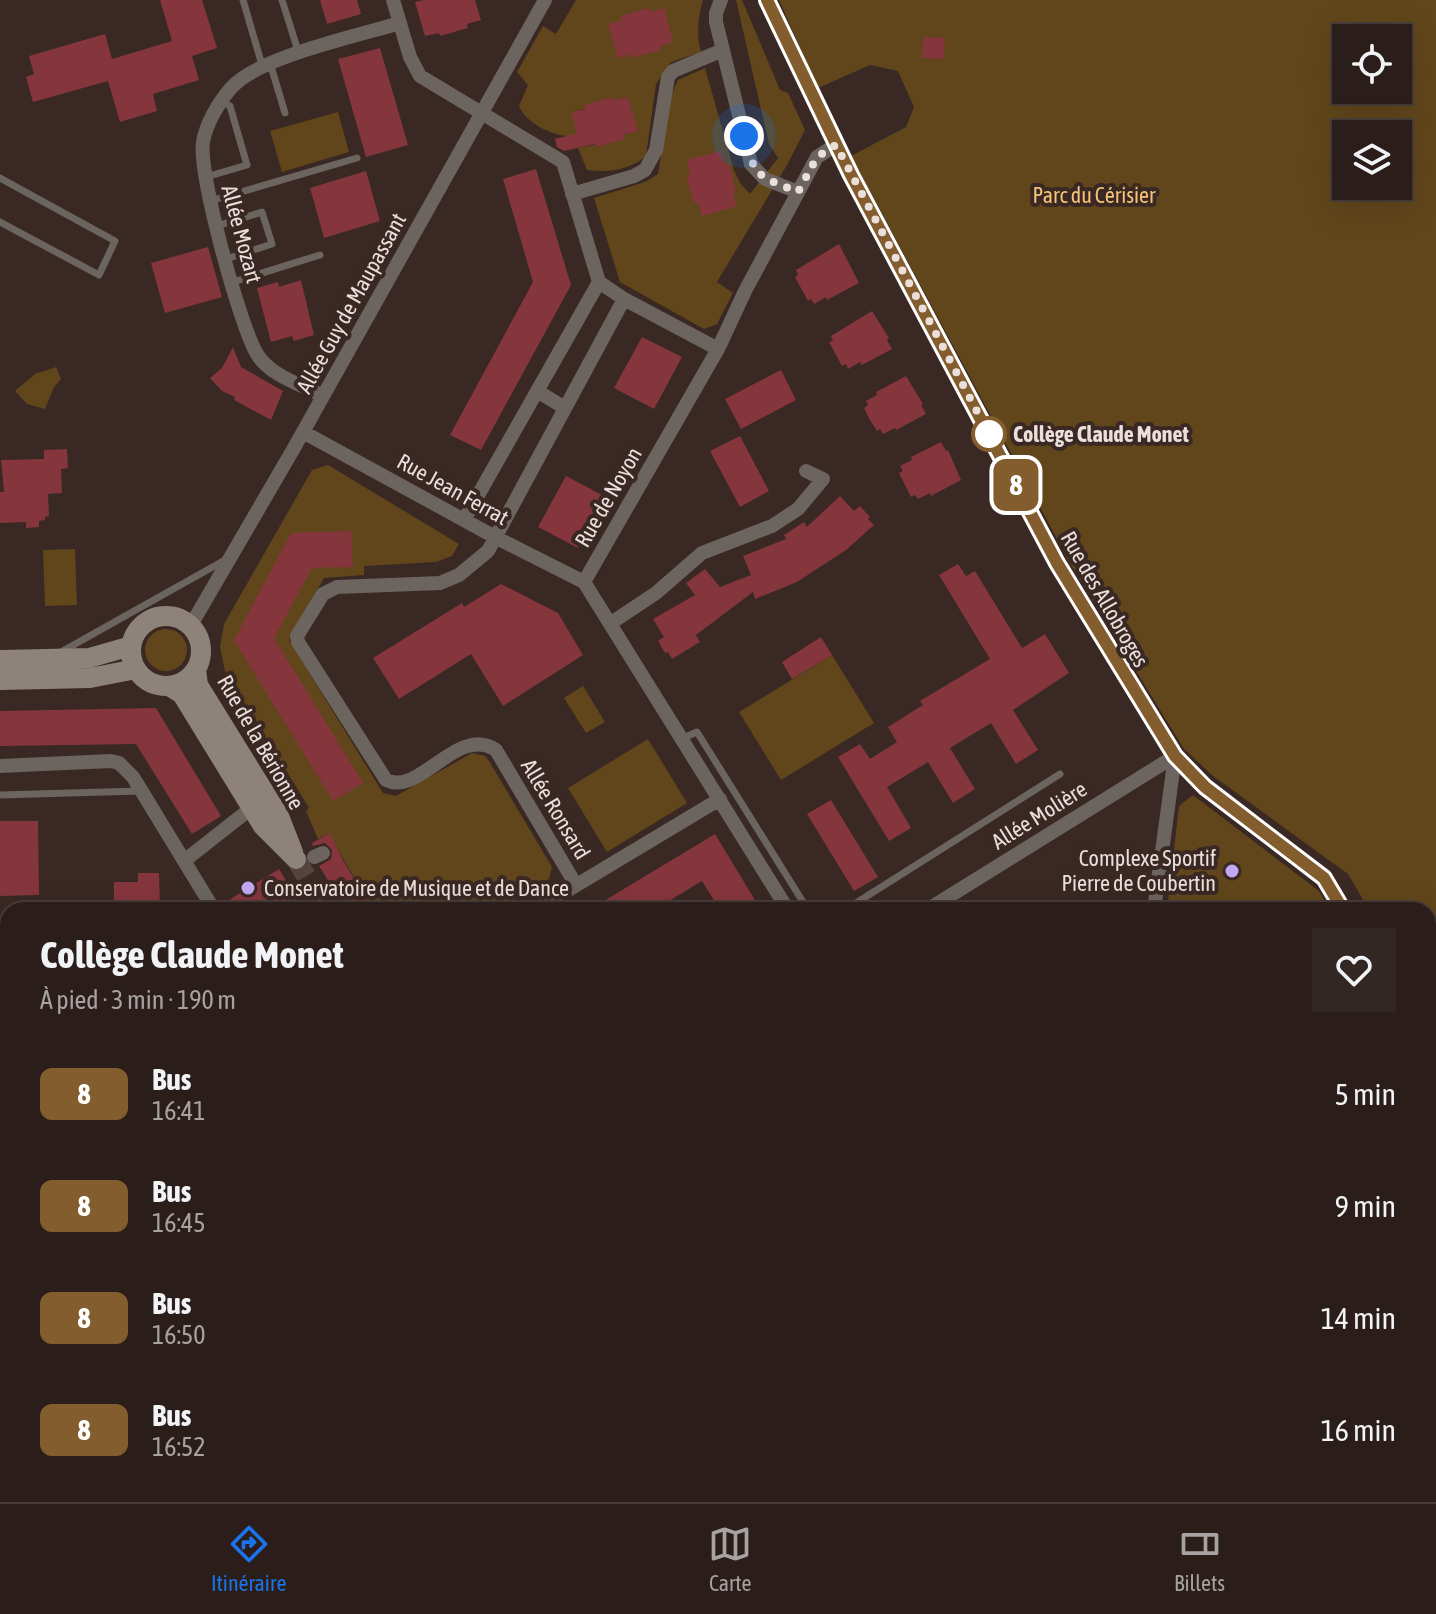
<!DOCTYPE html>
<html lang="fr">
<meta charset="utf-8">
<style>
:root{--surface:#2b1e1a;--page:#332723;--text:#f1f3f6;--muted:#a6a2a2;--line:#473c39;--accent:#1a73e8}
body{margin:0;font-family:"Asap Condensed",sans-serif;background:var(--page);color:var(--text);height:100vh;display:flex;flex-direction:column;font-size:30px;white-space:nowrap}
*{box-sizing:border-box;margin:0}
p{font-size:26px;color:var(--muted)}
.icon{flex:none;width:44px;height:44px;fill:none;stroke:currentColor;stroke-width:2;stroke-linecap:round;stroke-linejoin:round}
.map{position:relative;flex:1;overflow:hidden}
.panel{position:absolute;left:0px;top:902px;width:1436px;height:600px;display:flex;flex-direction:column;background:var(--surface);border-radius:24px 24px 0 0;box-shadow:0 8px 32px #0002,0 0 0 2px var(--line)}
.panel>*{flex:none}
.badge{padding:0 16px;border-radius:12px;font-size:28px;line-height:52px}
.controls{position:absolute;left:1332px;top:24px;display:grid;gap:16px}
.controls a{display:grid;place-items:center;width:80px;height:80px;border-radius:0px;background:var(--surface);box-shadow:0 8px 32px #0002,0 0 0 2px var(--line);font-size:40px}
.you{position:absolute;width:40px;height:40px;margin:-20px;border:6px solid #fff;border-radius:50%;background:#1a73e8;box-shadow:0 0 0 12px #1a73e833}
.map>.badge{position:absolute;translate:-50% -50%;box-shadow:0 0 0 4px #fff}
.round{display:grid;place-items:center;flex:none;width:84px;height:84px;border-radius:0px;background:var(--page)}
.headline{display:flex;align-items:center;justify-content:space-between;height:136px;padding:0 40px}
h1{font-size:38px;font-weight:700;line-height:60px}
ul{padding:0;list-style:none}
li{display:flex;align-items:center;gap:24px;height:112px;padding:0 40px}
li div{flex:1}
li b{display:block;font-size:30px}
li em{font-style:normal}
li .badge{min-width:88px;font-weight:700;text-align:center}
.tab-bar{display:flex;justify-content:space-around;align-items:center;height:112px;border-top:2px solid var(--line);background:var(--surface);font-size:22px;color:var(--muted)}
.tab-bar a{display:grid;justify-items:center;gap:4px}
.tab-bar .active{color:var(--accent)}
.map>svg:first-child{display:block}
.green{fill:#61461b;fill-rule:evenodd}
.building{fill:#85363c}
.lines{fill:none;stroke-linecap:round;stroke-linejoin:round}
.secondary-tunnel{stroke:#54433f;stroke-width:20;stroke-dasharray:20 10;stroke-linecap:butt}
.lane{stroke:#6b645f;stroke-width:7}
.street{stroke:#6b645f;stroke-width:14}
.secondary{stroke:#8e837b;stroke-width:20}
.line-casing{stroke:#fff;stroke-width:18}
.line{stroke:#845d2e;stroke-width:12}
.walk{stroke:#ebdfdc;stroke-width:8;stroke-dasharray:0 14.4}
.stop-dot{fill:#fff;stroke:#845d2e;stroke-width:4}
.poi-dot{fill:#c1a8f3;stroke:#392823;stroke-width:3}
.labels{text-anchor:middle;dominant-baseline:central;stroke-width:8;stroke-linejoin:round;paint-order:stroke}
.park-label{font-size:22px;fill:#f6c376;stroke:#392823}
.street-label{font-size:22px;fill:#ebdfdc;stroke:#392823}
.stop-label{font-size:22px;font-weight:bold;fill:#ebdfdc;stroke:#392823;text-anchor:start}
.poi-label{font-size:22px;fill:#ebdfdc;stroke:#392823;text-anchor:end}
</style>
<div class="map">
<svg width="1436" height="1502" viewBox="0 0 1436 1502">
<rect width="100%" height="100%" fill="#392823"/>
<path class="green" d="M576,0h127c-5,17 -7,34 -2,52l-30,10 -15,22 -10,72c-16,14 -39,17 -59,14l-9,-22 46,-9 -1,-4 14,-4 -9,-34 -56,15 6,23c-17,5 -51,-9 -59,-29l9,-21 -11,-13 26,-46 13,8z
M736,0h6l38,90 8,3 17,37 -18,35 -70,117 16,11 -16,31 -13,5 -84,-47 -26,-84 51,-16 13,-8 13,-78 7,-16 27,-12 29,102 6,13 10,11 28,-36 -9,-14z
M779,0h657v1024l-8,-13v-101h-59l-21,-36 -135,-98 -29,-27 -113,-184 -220,-409 55,-29 8,-20 -16,-36 -28,-6 -52,23zM1346,38h52v52h-52zM1346,134h52v52h-52z
M338,112l11,40 -67,20 -12,-41z
M56,367l5,12 -7,8 -9,22 -18,-5 -12,-13 20,-17z
M328,465l131,79 -7,12 -16,6 -72,4v9l-40,3 -35,62 94,153 13,3 76,-43 13,3 4,5 63,106 -3,12 -52,31h-124l-44,-76 -11,5 -12,-28 3,-3 -84,-137 -5,-24 4,-23 88,-154z
M75,549l2,56 -32,1 -2,-56z
M145 650a21 21 0 1 1 42 0a21 21 0 1 1-42 0Z
M832,655l42,68 -93,57 -42,-68z
M583,686l22,36 -19,11 -22,-35z
M648,739l39,64 -80,49 -39,-64z
M1193,795l126,96 11,19h-163l12,-104z
M8,1124v218l-8,5v-218z"/>
<path class="building" d="M160,0h42l15,48 -25,8 7,24 -46,14 4,17 -37,11 -12,-41 -75,21 -7,-25 8,-3 -5,-18 76,-22 7,25 60,-18z
M320,0h37l4,14 -34,10z
M423,0h52l6,20 -14,4 1,4 -28,8 -1,-3 -14,3 -10,-34z
M649,8l1,4 14,-4 9,34 -13,4 1,4 -29,8 -1,-4 -13,4 -10,-34 14,-4 -2,-4z
M923,37l22,1 -1,21 -22,-1z
M380,48l28,97 -42,12 -28,-98z
M613,97l1,3 14,-3 10,34 -15,4 2,4 -29,8 -1,-3 -31,7 -7,-4 -2,-8 22,-6 -6,-21 14,-3 -1,-4z
M721,151l4,13 4,-1 7,28 -3,2 4,13 -35,10 -4,-14 -4,1 -8,-28 4,-1 -3,-14z
M536,169l35,116 -90,165 -31,-15 83,-153 -30,-103z
M366,171l14,50 -56,17 -14,-50z
M839,244l20,39 -32,17 -1,-3 -12,7 -3,-5 -3,2 -13,-24 3,-2 -2,-5z
M208,247l14,50 -57,16 -14,-50z
M301,280l13,55 -20,6 -2,-5 -21,6 -14,-54 21,-6 1,5z
M872,311l17,27 -2,2 5,9 -30,16 -2,-3 -12,7 -2,-5 -4,2 -13,-24 4,-1 -2,-5z
M642,337l40,20 -28,52 -40,-21z
M233,347l8,20 42,24 -12,29 -37,-20 1,-3 -13,-6 -12,-13 12,-10z
M781,370l15,30 -55,29 -16,-30z
M906,376l17,28 -2,1 5,9 -30,16 -1,-2 -12,6 -3,-5 -3,2 -7,-11 -6,-12 4,-3 -2,-4 11,-6 -1,-3z
M740,436l29,55 -29,16 -30,-56z
M941,442l5,9 2,-1 13,30 -30,16 -1,-3 -12,6 -3,-4 -4,2 -12,-24 4,-2 -3,-5 12,-6 -1,-3z
M67,449l1,19 -7,1 1,24 -14,1 1,22 -4,1v3l-6,1v6l-13,1v-6l-26,1v-31h4l-3,-32 43,-1v-9z
M566,476l40,21 -28,51 -40,-21z
M840,496l14,15 6,-5 10,11 -2,2 6,6 -28,25 -49,32 -42,17 -2,-7 -57,43 4,7 -28,17 -4,-7 -3,1 -7,-12 6,-4 -11,-18 42,-24 -9,-12 19,-14 15,18 31,-12 -8,-19 43,-17 -2,-4 20,-13 3,5z
M351,531l2,36 -41,1 -38,70 89,145 -30,18 -99,-161 57,-107z
M958,564l8,12 9,-5 47,77 23,-14 24,39 -56,37 25,40 -22,14 -25,-41 -41,25 25,41 -22,14 -25,-41 -41,25 24,41 -22,13 -51,-84 22,-13 10,15 27,-17 -9,-15 35,-22 -3,-4 70,-42 -51,-84z
M501,584l57,29 25,42 -80,51 -32,-52 -72,45 -26,-41 89,-55 2,4z
M821,637l11,18 -40,24 -10,-17z
M156,708l65,108 -29,18 -56,-90 -136,2v-35z
M831,800l47,77 -24,14 -47,-77z
M0,821h38l1,74 -39,1z
M330,833l13,27 30,50h-26l-28,-44 12,-7 1,-9 -7,-7 -12,3 -1,-3z
M715,834l46,76h-41l-18,-29 -48,29h-65z
M279,869l25,41h-69l-6,-10z
M138,873h21l1,37h-38v-7h-8v-21h24z"/>
<g class="lines">
<path class="secondary-tunnel" d="M296,859l30,51
M723,1494l1,8
M624,1502v-8"/>
<path class="lane" d="M243,0l19,65
M282,0l17,54
M270,63l15,50
M206,177l41,-12 -17,-59 -9,-5
M0,178l115,63 -16,34 -99,-53
M210,201l147,-43
M217,226l45,-14 10,32 -46,15
M233,282l87,-27
M61,652l164,-92
M683,738l14,-6 111,178
M0,795l140,-4
M845,910l215,-136
M0,1020l8,1
M0,1092l4,6"/>
<path class="street" d="M393,0l17,57 10,19 143,86 36,120
M721,0l-5,13v9l35,142 14,15 33,13
M767,0l84,175 206,388 118,193 30,31 119,91 19,32
M572,194l62,-18 11,-6 11,-20 12,-73 5,-6 50,-21
M599,282l25,17 94,50
M537,391l28,17
M323,396c-21,-11 -54,-21 -66,-42 -17,-28 -59,-181 -54,-212 3,-18 15,-39 28,-54 27,-31 126,-52 169,-65
M303,432l192,105 89,45
M464,520l135,-238
M584,582l134,-233 27,-58 72,-134 19,-12
M584,582l204,328
M611,623l45,-30 46,-40 70,-27 26,-17 25,-30 -17,-8
M191,625l103,-177 251,-448
M0,766l111,-5 8,2 14,14 81,133
M314,857l9,-4
M184,861l75,-59
M576,885l-80,-135c-39,-26 -76,47 -110,30l-88,-138 -1,-6 26,-42 14,-7 103,-4 19,-8 29,-24 136,-252
M535,910l185,-111
M927,910l248,-154
M1154,910l21,-154
M1428,1049l8,12
M0,1122l8,-5
M0,1358l8,-5
M379,1494l5,8
M481,1494l5,8
M513,1494l3,8
M1162,1494l15,8
M221,1502l12,-8"/>
<path class="secondary" d="M131 651a35 35 0 1 1 70 0a35 35 0 1 1-70 0Z
M0,660l89,-2 42,-12
M196,670l2,15 81,131 14,36
M0,680l90,-2 46,-9
M169,686l13,8 81,132 33,33"/>
</g>
<g class="lines">
<g class="line-casing">
<path id="line" d="M767,0l84,175 206,388 118,193 30,31 119,91 19,32"/>
</g>
<use href="#line" class="line"/>
<path class="walk" d="M744,136c11,43 15,40 54,56l19,-35 19,-12 153,289"/>
</g>
<circle class="stop-dot" cx="989" cy="434" r="16"/>
<g class="poi-dot">
<circle cx="1232" cy="871" r="8"/>
<circle cx="248" cy="888" r="8"/>
</g>
<g class="labels">
<g class="park-label">
<text x="1094" y="195">Parc du Cérisier</text>
</g>
<g class="street-label">
<text transform="translate(242 234) rotate(75)">Allée Mozart</text>
<text transform="translate(351 303) rotate(-61)">Allée Guy de Maupassant</text>
<text transform="translate(453 489) rotate(29)">Rue Jean Ferrat</text>
<text transform="translate(608 497) rotate(-60)">Rue de Noyon</text>
<text transform="translate(1105 599) rotate(60)">Rue des Allobroges</text>
<text transform="translate(261 742) rotate(60)">Rue de la Bérionne</text>
<text transform="translate(556 809) rotate(59)">Allée Ronsard</text>
<text transform="translate(1039 815) rotate(-32)">Allée Molière</text>
</g>
<g class="stop-label">
<text x="1013" y="434">Collège Claude Monet</text>
</g>
<g class="poi-label">
<text x="1216" y="858">Complexe Sportif<tspan x="1216" dy="25">Pierre de Coubertin</tspan></text>
<text x="264" y="888" text-anchor="start">Conservatoire de Musique et de Dance</text>
</g>
</g>
</svg>
<div class="controls">
<a><svg class="icon" aria-label="locate" viewBox="0 0 24 24"><circle cx="12" cy="12" r="6"/><path d="M12 2v4M12 18v4M2 12h4M18 12h4"/></svg></a>
<a><svg class="icon" aria-label="layers" viewBox="0 0 24 24"><path d="M12 4l9 5-9 5-9-5zM3 14l9 5 9-5"/></svg></a>
</div>
<div class="you" style="left:744px;top:136px"></div>
<b class="badge" style="left:1016px;top:485px;background:#845d2e;color:#fff">8</b>
<section class="panel">
<div class="headline"><div><h1>Collège Claude Monet</h1><p>À pied · 3 min · 190 m</p></div><a class="round"><svg class="icon" aria-label="heart" viewBox="0 0 24 24"><path d="M12 20l-8-8c-3-5 5-10 8-4 3-6 11-1 8 4z"/></svg></a></div>
<ul>
<li><span class="badge" style="background:#845d2e;color:#fff">8</span><div><b>Bus</b><p>16:41</p></div><em>5 min</em></li>
<li><span class="badge" style="background:#845d2e;color:#fff">8</span><div><b>Bus</b><p>16:45</p></div><em>9 min</em></li>
<li><span class="badge" style="background:#845d2e;color:#fff">8</span><div><b>Bus</b><p>16:50</p></div><em>14 min</em></li>
<li><span class="badge" style="background:#845d2e;color:#fff">8</span><div><b>Bus</b><p>16:52</p></div><em>16 min</em></li>
</ul>
</section>
</div>
<nav class="tab-bar">
<a class="active"><svg class="icon" aria-label="directions" viewBox="0 0 24 24"><path d="M12 3l9 9-9 9-9-9zM9 14v-3h6M13 9l2 2-2 2"/></svg>Itinéraire</a>
<a><svg class="icon" aria-label="map" viewBox="0 0 24 24"><path d="M3 6l6-2 6 2 6-2v14l-6 2-6-2-6 2zM9 4v14M15 6v14"/></svg>Carte</a>
<a><svg class="icon" aria-label="tickets" viewBox="0 0 24 24"><path d="M3 7h18v10H3zM15 7v10"/></svg>Billets</a>
</nav>
